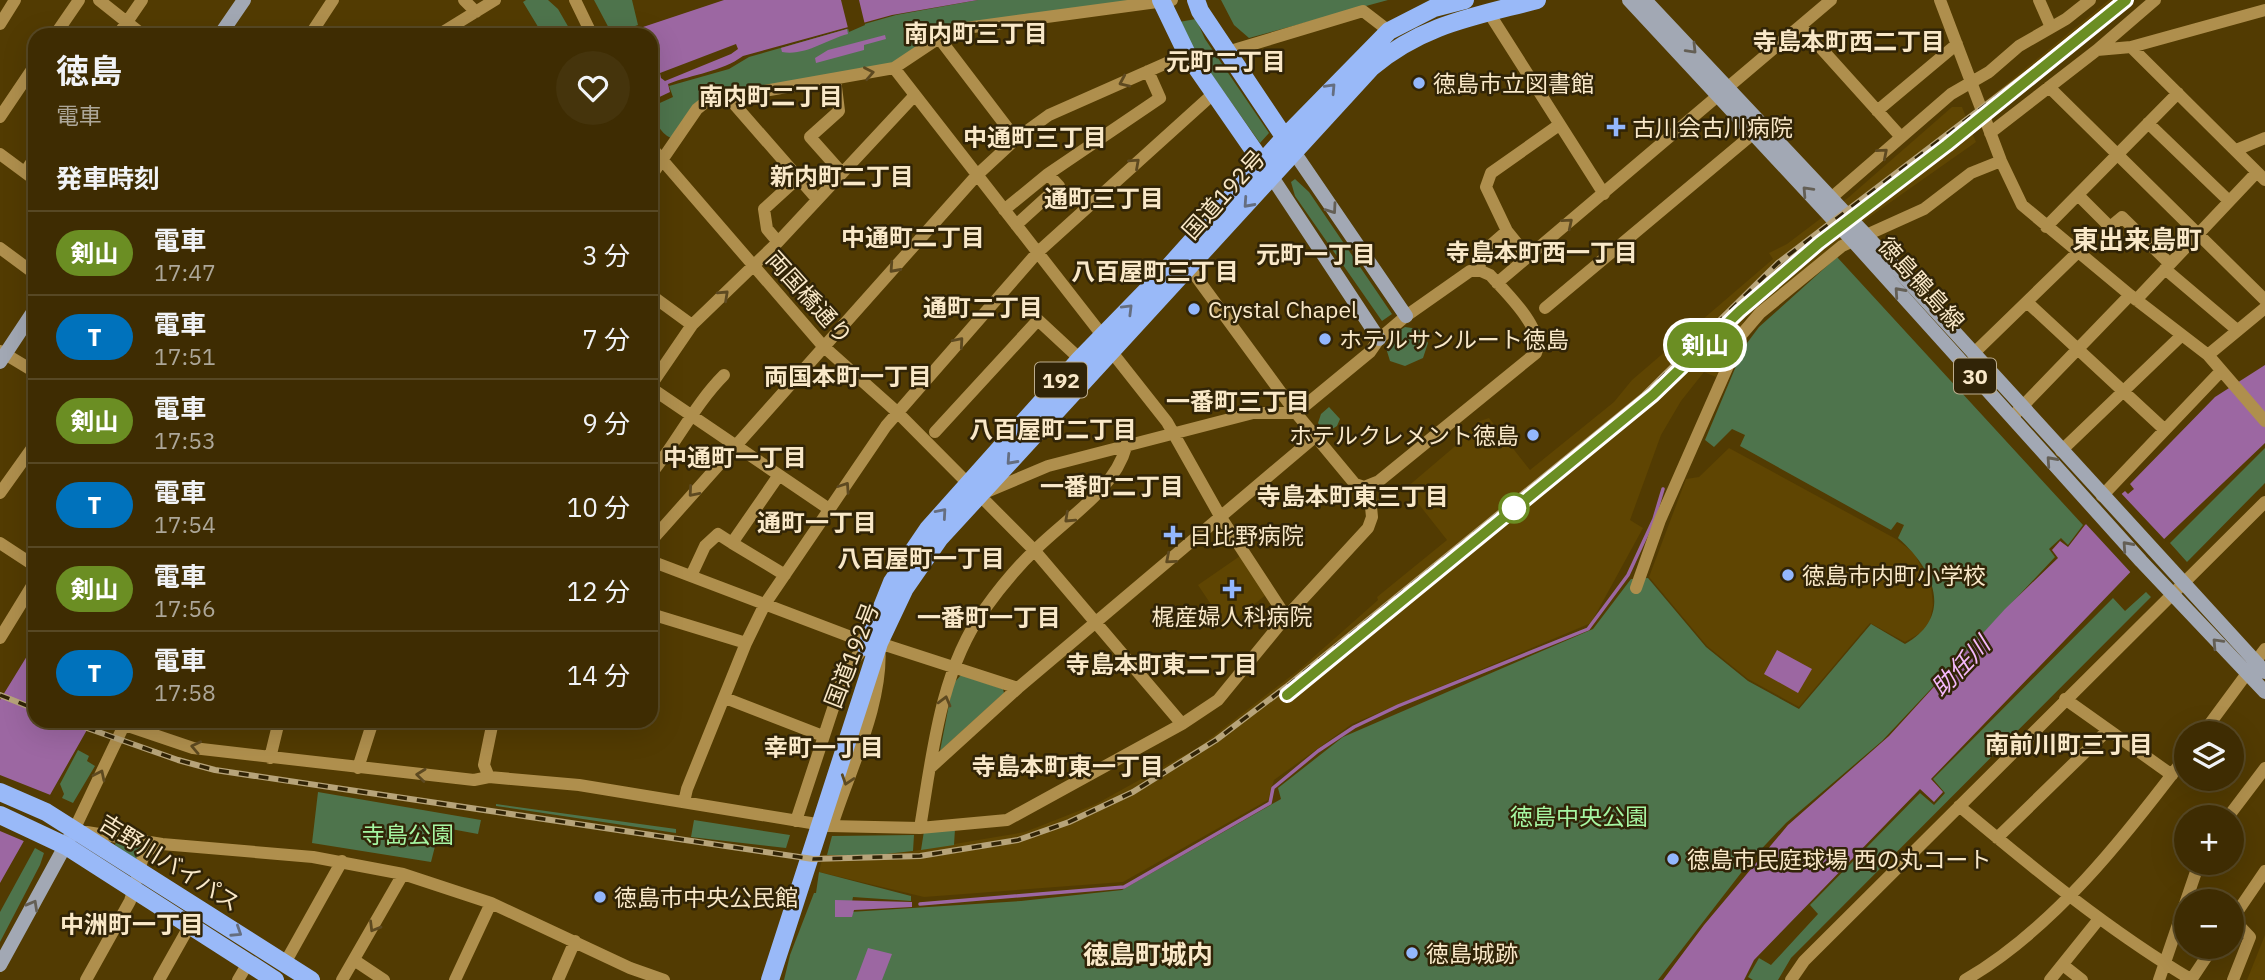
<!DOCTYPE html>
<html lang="ja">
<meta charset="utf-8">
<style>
:root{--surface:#3e2c02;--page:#45340c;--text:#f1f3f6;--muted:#ada799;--line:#574824}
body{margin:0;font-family:"IBM Plex Sans","Noto Sans JP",sans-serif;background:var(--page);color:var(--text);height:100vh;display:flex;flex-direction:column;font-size:26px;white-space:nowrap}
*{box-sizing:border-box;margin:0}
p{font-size:23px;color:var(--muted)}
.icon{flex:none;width:38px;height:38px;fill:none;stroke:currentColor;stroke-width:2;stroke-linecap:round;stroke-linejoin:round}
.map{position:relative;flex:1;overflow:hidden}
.panel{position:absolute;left:28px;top:28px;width:630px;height:700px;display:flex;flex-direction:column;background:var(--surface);border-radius:21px;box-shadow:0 7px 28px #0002,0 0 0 2px var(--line)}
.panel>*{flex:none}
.badge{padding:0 14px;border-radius:23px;font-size:24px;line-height:46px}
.buttons{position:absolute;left:2174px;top:721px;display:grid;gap:14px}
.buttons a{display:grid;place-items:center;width:70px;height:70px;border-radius:50%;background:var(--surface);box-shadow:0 7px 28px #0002,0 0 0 2px var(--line);font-size:35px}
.map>.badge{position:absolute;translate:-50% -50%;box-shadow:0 0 0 4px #fff}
h2{padding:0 28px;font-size:26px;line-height:63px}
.round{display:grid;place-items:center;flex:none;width:74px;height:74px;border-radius:37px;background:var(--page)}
.summary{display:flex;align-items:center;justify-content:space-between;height:119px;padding:0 28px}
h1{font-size:33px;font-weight:700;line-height:52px}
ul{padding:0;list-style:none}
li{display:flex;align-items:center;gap:21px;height:84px;padding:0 28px;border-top:2px solid var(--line)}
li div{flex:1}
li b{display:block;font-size:26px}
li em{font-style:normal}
li .badge{min-width:77px;font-weight:700;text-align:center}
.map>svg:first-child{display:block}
.built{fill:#5f4502}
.green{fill:#4e744c}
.water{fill:#9c67a2}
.pier{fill:#523b02}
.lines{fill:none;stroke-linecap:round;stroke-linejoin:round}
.stream{stroke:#9c67a2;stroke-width:3.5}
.minor{stroke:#af8f4d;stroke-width:12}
.major{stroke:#a2a8b4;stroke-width:14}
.highway{stroke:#99b9f8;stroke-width:18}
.rail-casing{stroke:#b7a47a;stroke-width:6}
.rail{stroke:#312407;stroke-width:3.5;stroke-dasharray:10;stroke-linecap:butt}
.oneway{stroke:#645f55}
.oneway2{stroke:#5d4920}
.oneway3{stroke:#656e80}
.line-casing{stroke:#fff;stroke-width:16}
.line{stroke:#6b8e23;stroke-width:10}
.poi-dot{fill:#93b7fd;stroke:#312407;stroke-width:2.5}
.stop-dot{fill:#fff;stroke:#6b8e23;stroke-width:3.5}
.labels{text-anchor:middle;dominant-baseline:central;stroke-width:5;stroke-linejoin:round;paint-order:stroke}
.shield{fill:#312407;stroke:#bdad8e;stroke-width:2}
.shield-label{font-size:21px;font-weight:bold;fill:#f9e8c8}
.poi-label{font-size:23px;fill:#f9e8c8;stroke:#312407;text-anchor:start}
.street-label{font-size:23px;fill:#f9e8c8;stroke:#312407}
.park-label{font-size:23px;fill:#a6f6a2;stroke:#312407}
.neighbourhood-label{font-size:24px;font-weight:bold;fill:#f9e8c8;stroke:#312407}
.water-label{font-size:24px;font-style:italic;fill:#f5b9fb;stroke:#312407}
.quarter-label{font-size:26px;font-weight:bold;fill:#f9e8c8;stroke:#312407}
</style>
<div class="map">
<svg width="2265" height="980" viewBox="0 0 2265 980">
<rect width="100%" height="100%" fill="#523b02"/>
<path class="built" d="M2109,0h25l-163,130 5,12 -108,76 -123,101 -29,58 -12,-5 -23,29 -20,34 -31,85 13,8 -52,95 -239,101 -78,56 -6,20 -145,82 -199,15 -105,-25 4,-17h54l36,-4 112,-19 71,-28 103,-57 101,-78 78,-69 -1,-3 70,-57 -41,-52 54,-46 17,-20 12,-4 41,52 84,-68 18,-22 141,-121 -4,-6 18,-9 62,-47 103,-90h10l4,10z
M1729,448l167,91 18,14 17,32 2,20 -3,15 -8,12 -17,10 -35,-19 -71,84 -51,-28 -41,-33 -58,-69 37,-98 13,-2z
M1240,556l27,38 -41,33 -28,-42z
M2265,935v45h-18z"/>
<path class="green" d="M526,0h22l10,9 15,26h-30l-20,-33z
M594,0h38l6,25 -26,9z
M978,0h162l-193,28 -54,35 -192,36 -30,39c-10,-4 -20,-21 -20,-31l22,-10 -4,-11 60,-17 20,-12 147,-42z
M1221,0h167l-139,38 -15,-13z
M1196,19l9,20 64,94 -9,10 -72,-102 -9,-19z
M1295,179l14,13 83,122 -10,7 -87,-125 -4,-14z
M1837,257l246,268 -15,20 -7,-7 -12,11 6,8 -173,184 -96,82 -35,37 -93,120h-874l6,-25 24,-62h2l3,-21 92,24v5l-58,-4 -3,15 171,-11 101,-11 159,-91 -3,-11 65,-51 250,-108 38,-50 17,-1 58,69 42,34 51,28 72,-85 34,20c50,-28 28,-76 -7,-106l6,-13 -7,-3 -6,8 -151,-84 5,-11 -13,-6 -18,18 -9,-7 39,-93 15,-20z
M1405,327l14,2 9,14 -5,15 -18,8 -15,-5 -4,-13 8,-14z
M1329,407l11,12 -3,7 -8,5 3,4 -4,3 -10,-15 3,-9z
M2265,448v35l-78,79 -17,-19z
M2146,592l5,5 -360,361 -13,22h-25l-5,-3 11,-19 12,7 47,-51 -8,-9 110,-112 14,12 11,-12 -12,-14 180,-181 12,13z
M961,675l42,14 1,4 -64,58 13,-67z
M78,750l11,6 -2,5 8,5 -22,37 -11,-5 2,-4 -4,-10z
M318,792l163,28 -3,14 -38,-7 -9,35 -119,-19z
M496,804l180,25v4l-180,-27z
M694,820l96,15 -4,13 -95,-11z
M955,829l-1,16 -33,5 3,-19z
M914,835l-1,16 -36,4h-50l5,-19z
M116,842l27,3 -7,14 -21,-14z
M35,848l9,5 -4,12 -40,77v-30z"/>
<path class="water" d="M724,0h254l-86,15 -149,41c-22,16 -50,18 -75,28l2,8 -19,9v-66h-32z
M847,29l1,5c-23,6 -42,22 -66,18l-1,-4z
M885,35l1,4 -22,6v5l-48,13 -1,-5 13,-8z
M2265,365v78l-124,118 -210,218 12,13 -9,10 -14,-13 -166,171 -10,20h-81l41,-55 84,-100 101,-89 116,-127 53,-51 -6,-8 8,-9 8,6 17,-22 40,-34 3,3 6,-5 -4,-5 85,-87z
M35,643v78h57l-92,162v-183z
M1777,650l35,19 -14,24 -34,-19z
M835,900l77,2v5l-58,3 -2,7h-17z
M868,948l24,6 -10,26h-26z"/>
<path class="pier" d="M841,0h18l6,25 -16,7z
M736,44l2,5 -7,5 -66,27 -4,-3 -1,-5z
M2119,491l47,50 -33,34 -48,-52z
M0,775l53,21 -27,46 -26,-11z"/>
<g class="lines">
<path class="stream" d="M920,904l204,-17 146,-84 3,-15 45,-37 36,-24 44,-21 190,-77 40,-54 26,-56 9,-30"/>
<path class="minor" d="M99,0l44,35
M464,0l12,12
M575,0l17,35
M1940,0l61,161 21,44 108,90 78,60 57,66
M2039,0l11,25
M1489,13l115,181
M0,24l15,-24
M1801,26l100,111
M55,35l24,-35
M118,35l24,-35
M310,35l23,-35
M438,35l57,-35
M939,38l77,101
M2131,47l134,133
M2097,50l58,-50
M1227,52l136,-41 26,20
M894,68l208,267
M835,79l4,32 -29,26 32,36
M2049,87l216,213
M728,97l89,102
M1877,111l80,-67
M0,117l35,-52
M2148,123l81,78
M1990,133l107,-83 34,-3 134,-37
M651,147l172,199 74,66 137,138 148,174
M2236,150l29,-12
M0,154l35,26
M25,172l10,-15
M651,176l46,-67 10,-8 187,-33 57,-38 221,-30
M2078,195l32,32 12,-10 48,47
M1831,198l120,-104 38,-22 30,-26 47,-27 24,-19
M1004,210l44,-36 112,-76 -12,-27
M1016,225l43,-39 -11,-12
M2046,227l132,-134
M1507,231l21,26
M778,242l-11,-13 -3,-20 34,-31
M0,248l35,26
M1189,267l107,146
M2165,269l72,61
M1470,271h11l9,4c15,16 56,56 46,78l-157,128 -15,6 -9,-3 -59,-71 74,-61 9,-13 27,-23z
M1478,271l6,-20 23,-20 -21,-44 5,-14 68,-48
M1497,283l334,-283
M651,295l41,30
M2136,300l121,-128
M2027,302l138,128
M1545,308l209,-175
M0,351l35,21
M1111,351l56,71 53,94 66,101
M1973,354l105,-102
M2208,355l57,-47
M651,385l41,-60 86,-83 137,-147
M651,388l178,121
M2016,413l114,-118
M935,432l103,-112 42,39
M2061,451l121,-116
M651,474c26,-32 44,-70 73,-99
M0,493l35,-49
M984,493l64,-27 205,-53h43
M2102,496l119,-125
M651,541l326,-366 39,-36 33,-24 138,-61
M0,543l35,23
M732,543l53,32
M651,561l216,82 -22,29 -49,149
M691,576l14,-30 13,-12 14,9 47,-68
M1636,588l24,-68 82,-186 18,-21 82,-67 82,-37 47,-36 30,-12
M651,614l95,29
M0,638l35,-57
M725,698l98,38
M2065,699l107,76
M126,721l-52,109 88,14 151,13 90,17 88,29 139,65 34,12
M493,721l-9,44 5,12 90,8 250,41 91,2 87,-8 175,-96 36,-24 68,-83 82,-89 4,-11 -3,-31
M125,725l68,23 281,32 15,-3
M2203,733l62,-84
M270,758l9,-37
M358,768l15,-47
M930,768l88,-80 298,-252
M684,802l3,-13 59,-146 19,-39 121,-178 151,-173 176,-159
M1959,806c74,62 149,124 233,174
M2228,817l37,-49
M832,826c17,-55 53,-125 47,-183l139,45
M920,828c12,-72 20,-157 64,-218 15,-21 33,-43 52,-61 30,-30 79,-60 90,-102
M1997,838l110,-107
M2233,919l17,18 -17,43
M2231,921l34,-50
M354,960l30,20
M285,963l57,-102
M2063,965l19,15
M86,980l44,-79 13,-44 5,-7 14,-6
M159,980l31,-55
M238,980l10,-17
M342,980l61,-106
M455,980l36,-77
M558,980l17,-39
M1791,980l13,-19 461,-459
M1965,980c88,-51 160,-143 221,-224
M2050,980l49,-61
M2159,980l40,-117
M2191,980l22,-33"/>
<path class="major" d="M1629,0l224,241 288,320 124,131
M1645,0l221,235 399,437
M220,35l24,-35
M1294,152l112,164
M1272,177l107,162
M0,362l35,-53
M0,965l70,-128"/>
<path class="highway" d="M1161,0l26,54 81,117
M1196,0l4,11 91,136
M866,647l26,-65 36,-53 152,-170 77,-79 128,-143 104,-106 45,-23 31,-8
M0,792l46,20 265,168
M0,815l66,31 209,134
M770,980l109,-337 26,-55 34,-49 433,-472c52,-43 101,-50 165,-67"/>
<g class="rail-casing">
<path id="rail" d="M1743,308l72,-61
M0,695l35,14
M67,721l111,39 37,10 598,89 107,-3 98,-16 51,-18 64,-30 83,-52 70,-53 358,-292 134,-132 263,-200 77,-63"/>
</g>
<use href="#rail" class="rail"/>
</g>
<defs><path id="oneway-chevron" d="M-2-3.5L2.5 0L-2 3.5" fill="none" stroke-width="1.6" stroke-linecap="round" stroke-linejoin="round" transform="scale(1.75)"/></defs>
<g class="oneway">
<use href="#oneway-chevron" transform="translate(1692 49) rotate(46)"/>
<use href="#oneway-chevron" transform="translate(1807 191) rotate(-133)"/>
<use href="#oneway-chevron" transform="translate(1332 209) rotate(55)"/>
<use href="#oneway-chevron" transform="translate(1899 292) rotate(-132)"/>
<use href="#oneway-chevron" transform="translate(2051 461) rotate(-132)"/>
<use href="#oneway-chevron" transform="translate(2127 546) rotate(-132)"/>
<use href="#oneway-chevron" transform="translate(2217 643) rotate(-133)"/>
<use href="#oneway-chevron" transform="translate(33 905) rotate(-61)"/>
</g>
<g class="oneway2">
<use href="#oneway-chevron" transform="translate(869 73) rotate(-11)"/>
<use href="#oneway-chevron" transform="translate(1124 82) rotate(156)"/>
<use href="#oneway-chevron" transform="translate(1883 153) rotate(-41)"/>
<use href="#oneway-chevron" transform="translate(1135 163) rotate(-42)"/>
<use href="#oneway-chevron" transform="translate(1568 223) rotate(-40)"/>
<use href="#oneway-chevron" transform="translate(894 268) rotate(132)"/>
<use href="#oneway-chevron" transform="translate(724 295) rotate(-43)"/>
<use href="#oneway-chevron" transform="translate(959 342) rotate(-49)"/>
<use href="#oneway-chevron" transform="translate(845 487) rotate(-56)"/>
<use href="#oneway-chevron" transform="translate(693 492) rotate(131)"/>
<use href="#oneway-chevron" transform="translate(1069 518) rotate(137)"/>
<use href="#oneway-chevron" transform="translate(1170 559) rotate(139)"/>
<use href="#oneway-chevron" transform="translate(945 701) rotate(-75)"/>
<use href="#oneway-chevron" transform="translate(196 747) rotate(-168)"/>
<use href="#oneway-chevron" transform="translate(100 775) rotate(-64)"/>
<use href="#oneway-chevron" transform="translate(421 775) rotate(-174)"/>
<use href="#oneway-chevron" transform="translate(847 780) rotate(108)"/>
<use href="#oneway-chevron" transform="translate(374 927) rotate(121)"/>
</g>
<g class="oneway3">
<use href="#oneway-chevron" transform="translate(1331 88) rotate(-47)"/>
<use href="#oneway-chevron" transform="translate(1248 203) rotate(132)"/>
<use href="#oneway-chevron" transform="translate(1128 309) rotate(-45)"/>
<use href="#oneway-chevron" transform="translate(1011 460) rotate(132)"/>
<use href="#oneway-chevron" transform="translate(942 513) rotate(-49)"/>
<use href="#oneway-chevron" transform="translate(237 932) rotate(33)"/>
</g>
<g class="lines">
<g class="line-casing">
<path id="line" d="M1287,695l366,-300 87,-84 79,-68 128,-98 179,-145"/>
</g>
<use href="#line" class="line"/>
</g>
<g class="poi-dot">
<circle cx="1419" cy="83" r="7"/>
<path d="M1612.5 116.5h7v7h7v7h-7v7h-7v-7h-7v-7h7z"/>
<circle cx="1194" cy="309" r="7"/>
<circle cx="1325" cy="339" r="7"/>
<circle cx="1533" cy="435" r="7"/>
<path d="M1169.5 524.5h7v7h7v7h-7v7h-7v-7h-7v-7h7z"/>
<circle cx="1788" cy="575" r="7"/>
<path d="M1228.5 578.5h7v7h7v7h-7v7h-7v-7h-7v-7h7z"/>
<circle cx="1673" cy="859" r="7"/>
<circle cx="600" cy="897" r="7"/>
<circle cx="1412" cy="953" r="7"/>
</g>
<circle class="stop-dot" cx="1514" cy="508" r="14"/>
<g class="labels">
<g class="shield">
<rect x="1954" y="358.5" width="42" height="35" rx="5"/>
<rect x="1035" y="362.5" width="52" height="35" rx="5"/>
</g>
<g class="shield-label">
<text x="1975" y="376">30</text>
<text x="1061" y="380">192</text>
</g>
<g class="poi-label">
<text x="1433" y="83">徳島市立図書館</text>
<text x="1632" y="127">古川会古川病院</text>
<text x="1208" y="309">Crystal Chapel</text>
<text x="1339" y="339">ホテルサンルート徳島</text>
<text x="1519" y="435" text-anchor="end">ホテルクレメント徳島</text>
<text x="1189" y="535">日比野病院</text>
<text x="1802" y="575">徳島市内町小学校</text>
<text x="1232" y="616" text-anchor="middle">梶産婦人科病院</text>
<text x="1687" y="859">徳島市民庭球場 西の丸コート</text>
<text x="614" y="897">徳島市中央公民館</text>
<text x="1426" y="953">徳島城跡</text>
</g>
<g class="street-label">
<text transform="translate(1223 194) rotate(-48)">国道192号</text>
<text transform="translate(1922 283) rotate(48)">徳島鴨島線</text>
<text transform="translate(810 297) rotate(48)">両国橋通り</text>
<text transform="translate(851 655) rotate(-69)">国道192号</text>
<text transform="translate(170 862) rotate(32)">吉野川バイパス</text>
</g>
<g class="park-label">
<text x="1579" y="816">徳島中央公園</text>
<text x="408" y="834">寺島公園</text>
</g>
<g class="neighbourhood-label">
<text x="976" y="33">南内町三丁目</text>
<text x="1849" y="41">寺島本町西二丁目</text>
<text x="1226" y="61">元町二丁目</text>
<text x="771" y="96">南内町二丁目</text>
<text x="1035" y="137">中通町三丁目</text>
<text x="842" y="176">新内町二丁目</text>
<text x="1104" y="198">通町三丁目</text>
<text x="913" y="237">中通町二丁目</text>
<text x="1542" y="252">寺島本町西一丁目</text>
<text x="1316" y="254">元町一丁目</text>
<text x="1155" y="271">八百屋町三丁目</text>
<text x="983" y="307">通町二丁目</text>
<text x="848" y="376">両国本町一丁目</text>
<text x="1238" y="401">一番町三丁目</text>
<text x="1053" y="429">八百屋町二丁目</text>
<text x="735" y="457">中通町一丁目</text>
<text x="1112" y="486">一番町二丁目</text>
<text x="1353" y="496">寺島本町東三丁目</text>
<text x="817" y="522">通町一丁目</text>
<text x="921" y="558">八百屋町一丁目</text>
<text x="989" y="617">一番町一丁目</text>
<text x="1162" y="664">寺島本町東二丁目</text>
<text x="2069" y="744">南前川町三丁目</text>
<text x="824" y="747">幸町一丁目</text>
<text x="1068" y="766">寺島本町東一丁目</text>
<text x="132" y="924">中洲町一丁目</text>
</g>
<g class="water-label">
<text transform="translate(1960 666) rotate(-46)">助任川</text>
</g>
<g class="quarter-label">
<text x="2137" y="239">東出来島町</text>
<text x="1148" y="954">徳島町城内</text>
</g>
</g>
</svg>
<div class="buttons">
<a><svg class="icon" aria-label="layers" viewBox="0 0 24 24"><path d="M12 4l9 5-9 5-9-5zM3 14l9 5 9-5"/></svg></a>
<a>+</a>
<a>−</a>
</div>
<b class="badge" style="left:1705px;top:345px;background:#6b8e23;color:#fff">剣山</b>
<section class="panel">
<div class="summary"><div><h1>徳島</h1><p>電車</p></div><a class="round"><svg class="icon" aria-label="heart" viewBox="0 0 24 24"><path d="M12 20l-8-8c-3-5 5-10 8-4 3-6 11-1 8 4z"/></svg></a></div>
<h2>発車時刻</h2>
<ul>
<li><span class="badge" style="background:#6b8e23;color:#fff">剣山</span><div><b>電車</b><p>17:47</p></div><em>3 分</em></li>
<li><span class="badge" style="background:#0072bc;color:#fff">T</span><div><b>電車</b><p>17:51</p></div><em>7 分</em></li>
<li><span class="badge" style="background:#6b8e23;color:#fff">剣山</span><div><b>電車</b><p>17:53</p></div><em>9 分</em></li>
<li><span class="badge" style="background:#0072bc;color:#fff">T</span><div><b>電車</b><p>17:54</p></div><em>10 分</em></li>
<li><span class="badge" style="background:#6b8e23;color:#fff">剣山</span><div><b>電車</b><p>17:56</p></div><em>12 分</em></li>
<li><span class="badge" style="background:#0072bc;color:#fff">T</span><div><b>電車</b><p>17:58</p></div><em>14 分</em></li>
</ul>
</section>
</div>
